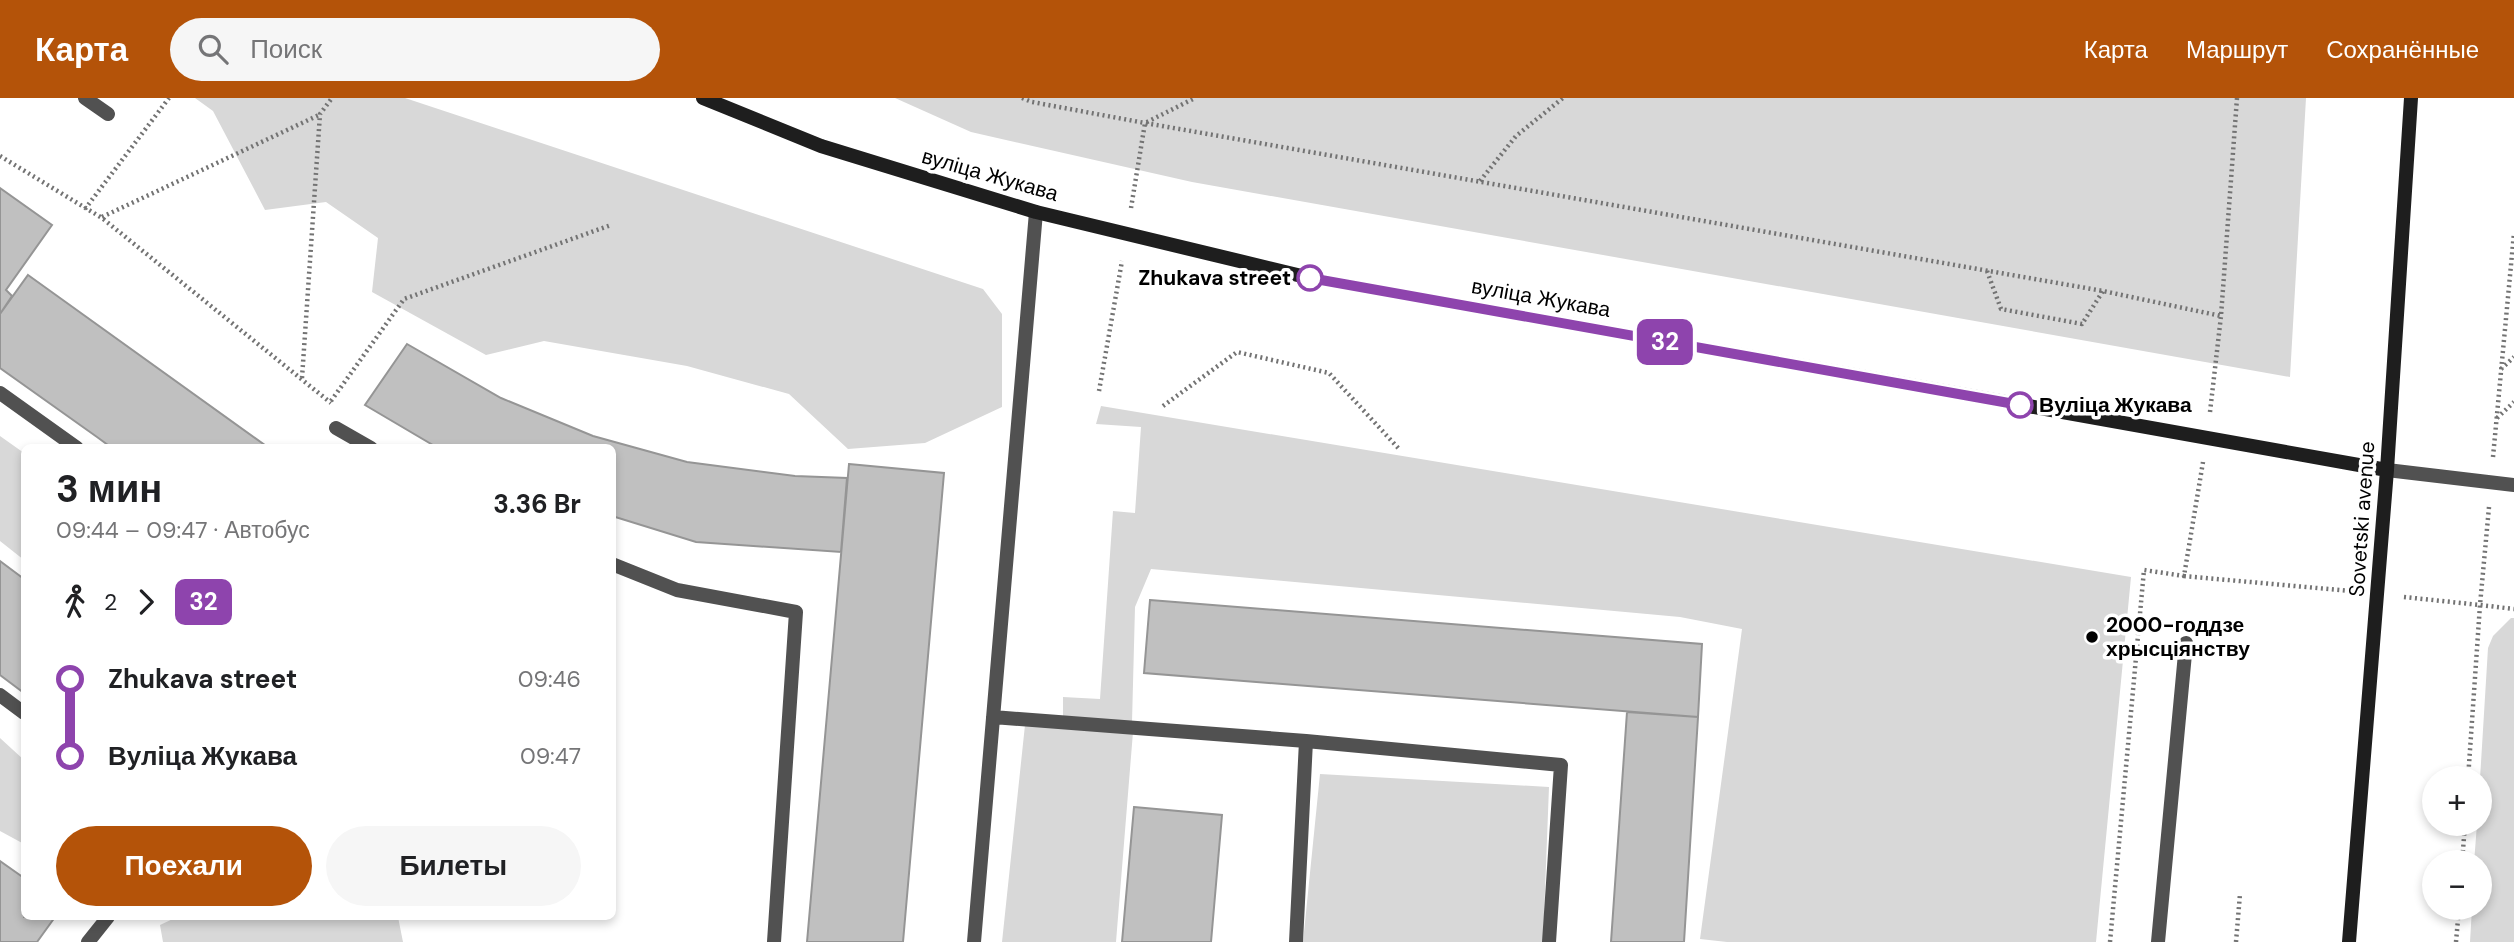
<!DOCTYPE html>
<html lang="ru">
<meta charset="utf-8">
<style>
:root{--surface:#fff;--page:#f6f6f6;--text:#202124;--muted:#757577;--accent:#b45309}
body{margin:0;font-family:"DM Sans",sans-serif;background:var(--page);color:var(--text);height:100vh;display:flex;flex-direction:column;font-size:26px;white-space:nowrap}
*{box-sizing:border-box;margin:0}
p{font-size:23px;color:var(--muted)}
.icon{flex:none;width:38px;height:38px;fill:none;stroke:currentColor;stroke-width:2;stroke-linecap:round;stroke-linejoin:round}
.map{position:relative;flex:1;overflow:hidden}
.side{position:absolute;left:21px;top:346px;width:595px;height:476px;display:flex;flex-direction:column;background:var(--surface);border-radius:10px;box-shadow:0 4px 10px #0003}
.side>*{flex:none}
.badge{padding:0 14px;border-radius:10px;font-size:24px;line-height:46px}
.tools{position:absolute;left:2422px;top:668px;display:grid;gap:14px}
.tools a{display:grid;place-items:center;width:70px;height:70px;border-radius:50%;background:var(--surface);box-shadow:0 4px 10px #0003;font-size:35px}
.map>.badge{position:absolute;translate:-50% -50%;box-shadow:0 0 0 4px #fff}
.legs{display:flex;align-items:center;gap:10px;height:77px;padding:0 35px;font-size:23px}
.legs p{margin-inline-start:auto}
.headline{display:flex;align-items:center;justify-content:space-between;height:119px;padding:0 35px}
h1{font-size:38px;font-weight:700;line-height:52px}
.cta{display:flex;gap:14px;margin-top:auto;padding:14px 35px}
.cta a{flex:1;height:80px;border-radius:42px;background:var(--accent);color:#fff;font-size:28px;font-weight:700;line-height:80px;text-align:center}
.cta a+a{background:var(--page);color:var(--text)}
ul{padding:0 35px;list-style:none}
li{display:flex;align-items:center;gap:24px;height:77px;font-size:26px}
li i{display:grid;place-items:center;width:10px;height:100%;margin:0 9px;background:currentColor}
li i::after{content:'';width:18px;height:18px;margin:-9px;border:5px solid;border-radius:50%;background:var(--surface)}
li p{margin-inline-start:auto}
li:first-child i{background:linear-gradient(#0000 50%,currentColor 0)}
li:last-child i{background:linear-gradient(currentColor 50%,#0000 0)}
header{display:flex;align-items:center;gap:42px;box-sizing:border-box;height:98px;padding:0 35px;background:var(--accent);color:#fff}
header strong{font-size:33px}
nav{display:flex;gap:38px;margin-inline-start:auto;font-size:24px}
.search{width:490px;height:63px;background:var(--page);display:flex;align-items:center;gap:18px;box-sizing:border-box;padding:0 24px;border-radius:38px;color:var(--muted);font-size:26px}
.map>svg:first-child{display:block}
.green{fill:#d8d8d8}
.building{fill:#c0c0c0;stroke:#959595;stroke-width:2}
.lines{fill:none;stroke-linecap:round;stroke-linejoin:round}
.path{stroke:#737373;stroke-width:4.5;stroke-dasharray:2 3.5;stroke-linecap:butt}
.lane{stroke:#515151;stroke-width:14}
.street{stroke:#515151;stroke-width:14}
.secondary{stroke:#1e1e1e;stroke-width:14}
.line-1-casing{stroke:#fff;stroke-width:16}
.line-1{stroke:#8e44ad;stroke-width:10}
.stop-1-dot{fill:#fff;stroke:#8e44ad;stroke-width:3.5}
.poi-dot{fill:#000;stroke:#fff;stroke-width:2.5}
.labels{text-anchor:middle;dominant-baseline:central;stroke-width:7;stroke-linejoin:round;paint-order:stroke}
.street-label{font-size:21px;fill:#000;stroke:#fff}
.stop-label{font-size:21px;font-weight:bold;fill:#000;stroke:#fff;text-anchor:end}
.poi-label{font-size:21px;font-weight:bold;fill:#000;stroke:#fff;text-anchor:start}
</style>
<header>
<strong>Карта</strong>
<div class="search"><svg class="icon" aria-label="search" viewBox="0 0 24 24"><circle cx="10" cy="10" r="6"/><path d="M15 15l6 6"/></svg>Поиск</div>
<nav><a>Карта</a><a>Маршрут</a><a>Сохранённые</a></nav>
</header>
<div class="map">
<svg width="2514" height="844" viewBox="0 0 2514 844">
<rect width="100%" height="100%" fill="#fff"/>
<path class="green" d="M195,0h210l578,191 19,25v93l-77,36 -77,6 -59,-55 -102,-28 -143,-25 -58,14 -114,-63 6,-54 -52,-36 -61,8 -52,-99z
M895,0h1411l-16,279 -1098,-195 -221,-50z
M1101,308l1030,171 -35,365h-369l-27,-3 42,-310 -62,-12 -529,-48 -16,38 -3,115 -69,-6v-19l37,2 13,-188 22,2 6,-86 -45,-3z
M0,338l24,17v107l-24,-19z
M2511,520h3v324h-44l2,-34h8v-45h-6l3,-39h3v-45l8,-131 5,-12z
M1025,627l108,7 -17,210h-114z
M0,640l24,22v84l-24,-13z
M1320,676l229,13 -6,155h-240z
M177,819h221l5,25h-240l-3,-17z"/>
<path class="building" d="M0,90l52,37 -46,65 6,6 -12,18z
M28,177l241,173h-157l-15,-11 -97,-69v-54z
M407,246l94,54 92,38 94,26 108,14 52,2 -6,74 -145,-10 -84,-26v-68h-174l-73,-43z
M849,366l95,9 -41,469h-96z
M0,463l24,18v114l-24,-18z
M1150,502l552,44 -4,73 -554,-44z
M1627,614l71,5 -14,225h-73z
M1134,709l88,8 -11,127h-89z
M0,763l24,17v39h31l-18,25h-37z"/>
<g class="lines">
<path class="path" d="M1022,0l10,4 113,21 958,168 118,25 16,-218
M0,58l102,62 229,185
M1480,83l36,-45 47,-38
M1131,110l14,-85 50,-25
M85,111l84,-111
M102,119l217,-102
M1987,173l14,38 81,15 21,-33
M2501,271l13,-12
M302,280l18,-264 12,-16
M1099,293l23,-130
M331,303l73,-102 207,-74
M1163,308l74,-54 92,21 71,77
M2210,314l11,-96
M2497,320l17,-16
M2493,359l21,-224
M2203,364l-19,114 166,15
M2489,409l-9,98 34,4
M2404,499l76,8 -12,174
M2462,765l3,-39
M2110,844l34,-372 40,6
M2236,844l4,-48
M2456,844l3,-34"/>
<path class="lane" d="M85,0l23,16
M0,295l77,55
M336,330l35,20
M612,466l65,26 119,22 -22,330
M0,597l24,18
M993,619l313,24
M88,844l20,-25
M974,844l62,-730
M1296,844l10,-201 255,24 -12,177
M2158,844l28,-299"/>
<path class="street" d="M2387,372l127,15"/>
<path class="secondary" d="M703,0l118,48 215,66 274,66 1077,192
M2349,844l38,-472 24,-372"/>
</g>
<g class="lines">
<g class="line-1-casing">
<path id="line-1" d="M1310,180l710,127"/>
</g>
<use href="#line-1" class="line-1"/>
</g>
<g class="stop-1-dot">
<circle cx="1310" cy="180" r="12"/>
<circle cx="2020" cy="307" r="12"/>
</g>
<circle class="poi-dot" cx="2092" cy="539" r="7"/>
<g class="labels">
<g class="street-label">
<text transform="translate(990 77) rotate(16)">вуліца Жукава</text>
<text transform="translate(1541 200) rotate(10)">вуліца Жукава</text>
<text transform="translate(2362 421) rotate(-86)">Sovetski avenue</text>
</g>
<g class="stop-label">
<text x="1291" y="180">Zhukava street</text>
<text x="2039" y="307" text-anchor="start">Вуліца Жукава</text>
</g>
<g class="poi-label">
<text x="2106" y="527">2000-годдзе<tspan x="2106" dy="24">хрысціянству</tspan></text>
</g>
</g>
</svg>
<div class="tools">
<a>+</a>
<a>−</a>
</div>
<b class="badge" style="left:1665px;top:244px;background:#8e44ad;color:#fff">32</b>
<section class="side">
<div class="headline"><div><h1>3 мин</h1><p>09:44 – 09:47 · Автобус</p></div><b>3.36 Br</b></div>
<div class="legs"><svg class="icon" aria-label="walk" viewBox="0 0 24 24"><circle cx="13" cy="4" r="2"/><path d="M13 8l-2 6 4 7M11 14l-3 7M7 12l3-4h3l4 4"/></svg>2<svg class="icon" aria-label="forward" viewBox="0 0 24 24"><path d="M9 5l7 7-7 7"/></svg><b class="badge" style="background:#8e44ad;color:#fff">32</b></div>
<ul>
<li><i style="color:#8e44ad"></i><b>Zhukava street</b><p>09:46</p></li>
<li><i style="color:#8e44ad"></i><b>Вуліца Жукава</b><p>09:47</p></li>
</ul>
<div class="cta"><a>Поехали</a><a>Билеты</a></div>
</section>
</div>
